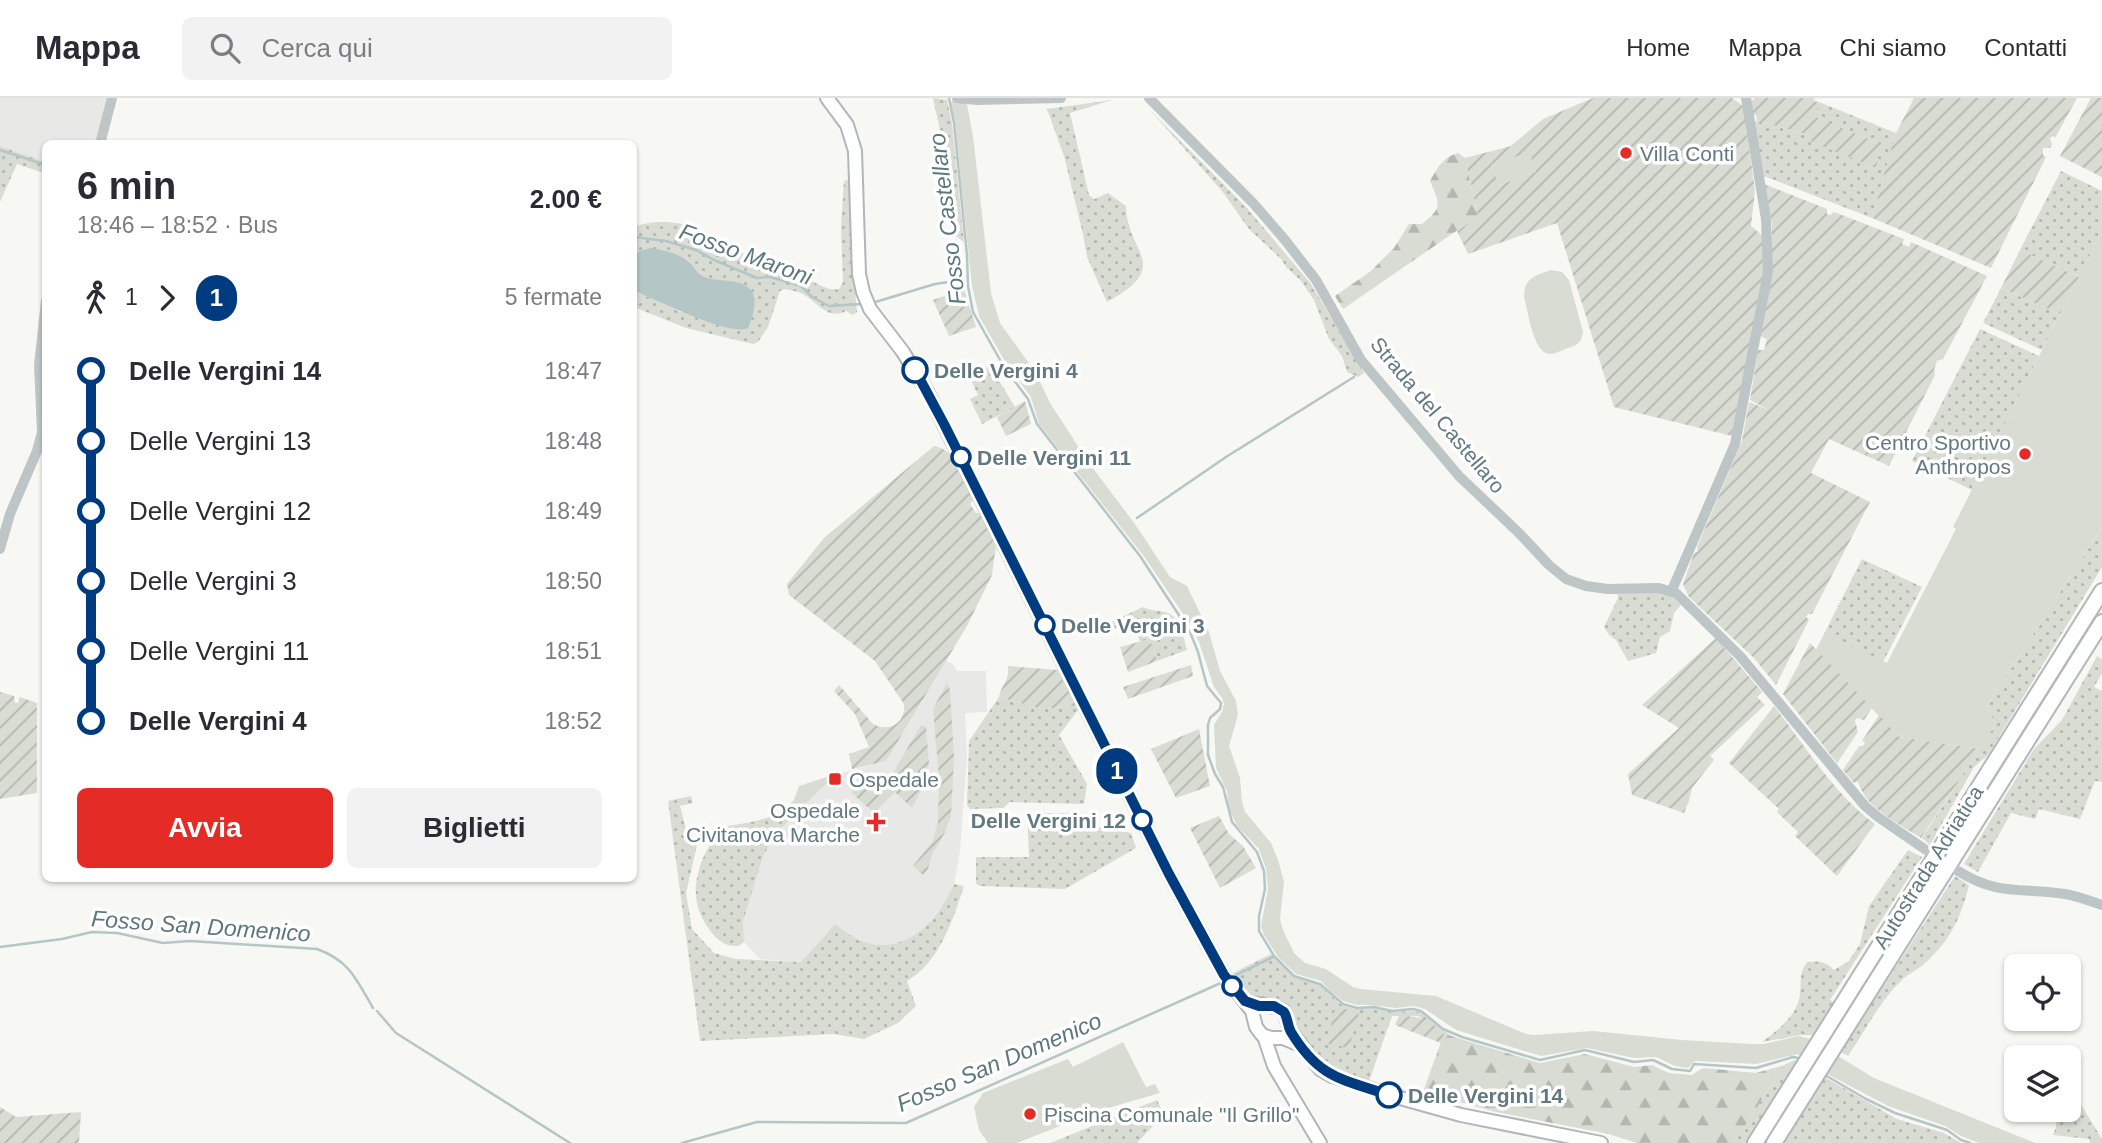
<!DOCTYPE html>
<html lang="it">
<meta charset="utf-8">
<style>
:root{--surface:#fff;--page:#f2f2f3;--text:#2b2b33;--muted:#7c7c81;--line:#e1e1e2;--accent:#e52b26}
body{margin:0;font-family:Helvetica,sans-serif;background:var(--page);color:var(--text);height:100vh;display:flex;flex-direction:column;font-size:26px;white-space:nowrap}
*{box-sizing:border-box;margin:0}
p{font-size:23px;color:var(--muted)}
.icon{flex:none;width:38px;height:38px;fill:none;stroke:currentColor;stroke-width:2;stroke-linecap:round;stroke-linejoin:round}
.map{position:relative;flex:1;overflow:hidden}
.details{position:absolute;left:42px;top:42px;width:595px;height:742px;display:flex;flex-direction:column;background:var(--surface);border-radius:10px;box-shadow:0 2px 5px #0004}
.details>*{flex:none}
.badge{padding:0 14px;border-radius:23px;font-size:24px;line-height:46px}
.fabs{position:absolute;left:2004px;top:856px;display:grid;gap:14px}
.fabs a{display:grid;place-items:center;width:77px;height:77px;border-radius:10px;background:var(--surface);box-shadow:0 2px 5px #0004;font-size:35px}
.map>.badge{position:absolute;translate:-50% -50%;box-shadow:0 0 0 4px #fff}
.legs{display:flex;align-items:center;gap:10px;height:77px;padding:0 35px;font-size:23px}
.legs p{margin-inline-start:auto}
.summary{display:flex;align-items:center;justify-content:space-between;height:119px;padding:0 35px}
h1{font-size:38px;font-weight:700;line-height:52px}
.cta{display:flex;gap:14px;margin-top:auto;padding:14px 35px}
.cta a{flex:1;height:80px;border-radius:10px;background:var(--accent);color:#fff;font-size:28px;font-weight:700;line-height:80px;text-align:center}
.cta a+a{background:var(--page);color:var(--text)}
ul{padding:0 35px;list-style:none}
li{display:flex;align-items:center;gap:24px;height:70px;font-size:26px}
li i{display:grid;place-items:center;width:10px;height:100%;margin:0 9px;background:currentColor}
li i::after{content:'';width:18px;height:18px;margin:-9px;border:5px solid;border-radius:50%;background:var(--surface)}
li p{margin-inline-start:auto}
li:first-child i{background:linear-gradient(#0000 50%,currentColor 0)}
li:last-child i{background:linear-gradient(currentColor 50%,#0000 0)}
header{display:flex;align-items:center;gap:42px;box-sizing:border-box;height:98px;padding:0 35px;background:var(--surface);border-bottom:2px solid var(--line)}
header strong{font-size:33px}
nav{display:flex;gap:38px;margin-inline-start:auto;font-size:24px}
.search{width:490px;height:63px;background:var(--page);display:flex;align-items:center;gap:18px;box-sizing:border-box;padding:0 24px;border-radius:10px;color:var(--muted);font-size:26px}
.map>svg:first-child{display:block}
.built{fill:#e8e8e7}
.grass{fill:url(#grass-dots)}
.forest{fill:url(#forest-firs)}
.park{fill:#d8dcd3}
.garden{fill:url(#garden-furrows);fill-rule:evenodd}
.water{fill:#b4c6c6}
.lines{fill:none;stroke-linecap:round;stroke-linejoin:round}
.stream{stroke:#b4c6c6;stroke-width:2.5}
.major-casing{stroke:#afb7ba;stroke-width:16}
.highway-casing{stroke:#b1b8ba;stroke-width:18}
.minor{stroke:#bec5c7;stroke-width:10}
.major{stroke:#fff;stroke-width:12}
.highway{stroke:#fff;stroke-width:14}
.line-1-casing{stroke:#fff;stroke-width:16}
.line-1{stroke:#003b80;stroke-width:10}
.poi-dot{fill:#e52b26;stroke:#fff;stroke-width:2.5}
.stop-1-dot{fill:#fff;stroke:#003b80;stroke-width:3.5}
.labels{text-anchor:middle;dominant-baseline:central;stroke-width:7;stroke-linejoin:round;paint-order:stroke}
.poi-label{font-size:21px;fill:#627980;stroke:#fff;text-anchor:start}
.stop-label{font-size:21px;font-weight:bold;fill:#627980;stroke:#fff;text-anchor:start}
.street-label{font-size:21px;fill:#627980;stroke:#fff}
.water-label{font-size:23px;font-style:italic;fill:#5d787b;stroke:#fff}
</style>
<header>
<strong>Mappa</strong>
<div class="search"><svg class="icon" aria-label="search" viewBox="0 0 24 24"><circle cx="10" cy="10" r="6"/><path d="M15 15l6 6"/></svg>Cerca qui</div>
<nav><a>Home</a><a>Mappa</a><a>Chi siamo</a><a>Contatti</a></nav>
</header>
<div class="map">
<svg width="2102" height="1045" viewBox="0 0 2102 1045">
<defs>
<pattern id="grass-dots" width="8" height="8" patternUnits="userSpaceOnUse" patternTransform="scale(1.75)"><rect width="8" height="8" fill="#d8dcd3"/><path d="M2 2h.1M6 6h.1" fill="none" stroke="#b3b7b0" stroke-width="1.8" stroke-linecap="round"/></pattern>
<pattern id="forest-firs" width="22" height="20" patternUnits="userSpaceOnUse" patternTransform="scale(1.75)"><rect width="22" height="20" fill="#d8dcd3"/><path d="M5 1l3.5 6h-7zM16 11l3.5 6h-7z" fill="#b3b7b0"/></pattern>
<pattern id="garden-furrows" width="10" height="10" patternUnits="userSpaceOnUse" patternTransform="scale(1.75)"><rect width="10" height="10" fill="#d8dcd3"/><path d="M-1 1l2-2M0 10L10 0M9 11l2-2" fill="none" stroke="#b3b7b0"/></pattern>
</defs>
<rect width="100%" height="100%" fill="#f7f7f4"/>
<path class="built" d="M0,0h108l-13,45 -49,1 -1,18 -45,-16z
M946,563l7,3 4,7h29l1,41 -22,1 2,45 -7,93 -6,33 -7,17 -23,27 -11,9 -13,6 -16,3 -17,-3 -19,-8 -13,-11 -34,38 -41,-3 -16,-17 -1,-21 21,-67 14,-21 58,-59 50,-13z"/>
<path class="grass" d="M933,0l14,2 5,23 12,119 -8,-6 -5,-9 -11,-97z
M1112,2l-42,13 19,82 5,4 14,-6 18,13c1,48 48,59 -19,96l-20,-45 -4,-23 -19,-78 -17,-47z
M1819,4l77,31 -24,85 -111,-43 -7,-53 3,-1 49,13 75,10 -67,-27z
M1149,11l98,99 64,76 53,89 -6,4 -11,-5 -5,-16 -13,-17 -15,-39 -13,-19 -15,-14 -5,-8 -32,-30 -27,-38z
M0,48l45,16 1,12 -29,-10 -17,38z
M2061,73l41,20v40l-23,46 -59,-27z
M850,81v61l7,72 -4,3 -7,-4c-19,10 -29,-10 -45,-18 -5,-2 -11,-3 -17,-4l-4,2 -12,36 -10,15 -5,2 -67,-16 -52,-21v-16l27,11 20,10 51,-30c-8,-1 -19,-1 -27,-4 -7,-3 -11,-11 -16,-15 -17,-12 -38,-21 -55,-7v-29c29,-11 72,-4 89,25 23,-1 44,7 65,16 15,6 36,24 51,21l4,-7 -2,-56 3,-45z
M2001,190l59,26 -18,36 -59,-27z
M1980,231l59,27 -67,134 -60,-29z
M990,268l25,41 -33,17 -12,-25 8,-4 -9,-19z
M2102,429v40l-114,188 -14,12 -44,78 -8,-7 73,-113 -8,-19z
M1862,461l60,28 -39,75 -59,-28z
M1659,494l12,3 10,10 -7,8 -4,18 -10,6 -4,16 -28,8 -12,-21 -7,-5 -5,-8 14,-29 -1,-5z
M1143,509c8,4 13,3 22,5 16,4 18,24 22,38l-30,11 -7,-22 -10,3 -6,-17 -9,-2 -18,10 -4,-7z
M2097,558l5,3v14l-8,14 8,4v91l-7,-1 -15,38 -41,-10 -4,10 -24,-6 -33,59 -14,-8 70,-115 28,-29z
M999,599l42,12 36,-3 2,3 -20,26 28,49 -3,20 -74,-2 -7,6 -33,1 -3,-4 2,-64z
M691,698l2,7 -13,3 8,31 7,3 2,5 -11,48 6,36 22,24 22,6 65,3 34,-38c50,44 96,13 119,-40l10,2c-11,34 -25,77 -57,95l9,25 -18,17 -34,16 -30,-5 -134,7 -32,-240z
M787,708l13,4 -23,23 -13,21 -21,67 1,21 -5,4c-4,0 -8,0 -11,-1 -17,-6 -31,-32 -32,-49 -2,-19 9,-53 26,-63v-6c21,-4 48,-5 65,-21z
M1027,715h55l4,2 4,10 41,8 5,15 -71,41 -85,-3 -4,-2v-27h53z
M1908,752l14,7 -92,143 32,19 93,-143 14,9c-8,33 -19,56 -45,79 -7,6 -16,10 -22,16 -22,21 -37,51 -54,76l-37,-21h-10l-39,7c15,-11 36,-27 38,-48 2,-15 -2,-18 7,-32 12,-1 18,-1 27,8l15,-9 11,-17 9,-38z
M1271,856l22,22 25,8 24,21 13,4 19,-1 18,4 21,-1 7,1 24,19 14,8 -14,-5 -8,-7 -18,-11h-26l-24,68c-13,-5 -29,-9 -40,-17 -15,-11 -22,-29 -35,-42 -19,-19 -49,-26 -62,-51z
M1795,962l102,59 47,14 17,10h-227l50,-78z
M2069,987l33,54v4h-12l-1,-4 -36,-4 3,-8 1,-17h11z
M1157,1002l7,14 -27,29h-87z"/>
<path class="forest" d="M1458,55l7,5 13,58 -135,93 -8,-13 36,-25 23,-23 15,-24h13c21,-17 18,-19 8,-43 7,-13 13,-24 28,-28z
M1444,936l96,29 45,-9 49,13 18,-2 17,8 23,2 7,-5 5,-2 52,5 28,-8 -50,78h-97l-28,-9 -113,-22 -73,-20z"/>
<path class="park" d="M954,0l13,6 6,32 18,157 9,30 36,50 14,30 39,60 46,61 35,53 17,9 22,46 11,39 16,30 2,14 -9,31 11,32 2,24 3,10 26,31 7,17 6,22 -4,37 3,11 11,23 11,10 21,6 27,18 8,2 75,7 90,38 8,1 59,-4 89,9 69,4h13l35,-8 11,3 64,39 161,65h-56l-18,-7 -16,-10 -57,-20 -57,-30 -33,-22 -42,10 -61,-3 -7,7 -13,-2 -19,-9 -22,1 -47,-10 -46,8 -85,-26 -31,-21 -11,-3 -18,2 -26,-3h-13l-14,-4 -14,-11 -8,-9 -25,-7 -18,-17 -14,-22 -3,-9 7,-37 -2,-20 -7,-20 -22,-23 -8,-17 -2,-18 -11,-23 -2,-43 8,-13 2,-8 -2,-6 -8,-11 -15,-45 -9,-18 -47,-69 -104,-131 -8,-27 -24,-32 -28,-49 -7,-30 -17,-164 -4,-19z
M1529,53l8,21 -39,13 -7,-20z
M2102,133v296l-115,179 8,19 -15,24 -81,-12 -83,-87 8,-16 63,29 69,-134 -3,-2z
M1551,172l11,2 7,8 14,52c-1,11 -7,14 -18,17 -4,2 -11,5 -15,5 -17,0 -22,-44 -26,-57 0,-19 12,-22 27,-27z
M836,676l-36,36 -13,-4 7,-6 5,-14z
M1123,944l23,45 9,-3 5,9 -59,17 -84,33h-29l-9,-13 -5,-23 9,-14 85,-34 5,8z"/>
<path class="garden" d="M1593,0h139l11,8 12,84 -4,36 12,10v43l-31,157 -118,-29 -57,-184 -89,31 -11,-23 21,-15 -13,-58 46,-12 32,-27zM1529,54l7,20 -37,13 -8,-20z
M1754,0h60v3l5,1 -4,15 66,27 -5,24 -64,-26 -6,-8 -49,-13 -1,-6h-3l-2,-15h3z
M1914,0h163l-22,40 -1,-2 -4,2 2,6 -2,4h-7v7l3,2 -55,111 -119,-50 23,-83z
M2091,0h11v79l-42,-21z
M1764,86l63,25v5l3,1 4,-3 70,27 -2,5 7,3 2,-5 76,34 -44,83 -6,2 -3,9 1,5 -46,91 -60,-27 -18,34 59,29 -58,112h-4l-2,3 3,3 -33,65 -22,-27 -65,-61 -6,-13 11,-31 4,-2 -1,-4 45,-106 7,-39 20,8 -19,-10 8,-50h6l3,-11 -7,-3 12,-66v-47z
M2020,152l59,27 -19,37 -59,-26z
M964,191l12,38 -27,9 -16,-36z
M1025,303l6,23 -25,12 -9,-19z
M934,348c23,3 30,35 39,54l-3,4 6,9h6l14,33 -4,29 -25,51 -81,135 -34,8 -3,-15 20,-7 -14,-33 -21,-23 5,-6 34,39c16,9 33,-1 31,-20l-29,-43 -86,-66 -2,-11 37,-46z
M1716,540l46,54 -5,5 8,8 -55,51 4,4 -22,28 -3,13 -5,12 -52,-18 -4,-21 51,-46 -37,-23z
M1150,541l7,22 -29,11 -8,-25z
M1810,545l62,65 -8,12 -7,-2 -2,3 3,11 -21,31 -54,-69z
M1191,567l2,11 -65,23 -5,-12z
M1008,568l50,4 19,36 -36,3 -42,-12c3,-14 10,-14 9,-31z
M947,585l3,7 4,67 -3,59 -6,16 -13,23 -4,14 -5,6 -10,-9 20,-25 5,-19 1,-45 -6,-68z
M0,594l14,4 1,7h3l2,-6 17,6v90l-37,6z
M1774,608c30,38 62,91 101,118l-38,52 -42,-40 3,-4 -21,-20 2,-3 -50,-46z
M1879,617l20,22 81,12 -59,89c-17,-11 -50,-28 -59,-47 -2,-3 -3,-7 -5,-10l-3,2 -11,-13 16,-24h4l2,-4 -3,-1z
M921,627l5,2 3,37 -8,26 -9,18 -17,-16 -21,21 -22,-20 -1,-9 42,-11z
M1199,631l11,57 -34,12 -25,-49z
M1219,718l10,18 14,12 13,22 -36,20 -30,-60z
M1336,908l23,7 -10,35 -23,-5z
M1399,918c21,0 30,2 45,18l-3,9 -46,-18z
M0,1009l16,10 65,-5 -2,31h-79z"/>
<path class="water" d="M651,150c14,2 30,6 40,16 5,6 8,12 16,14 13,4 37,0 45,14 6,9 0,27 -4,36 -19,9 -92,-29 -114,-37v-35l6,-5z"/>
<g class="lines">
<path class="stream" d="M949,0l5,25 13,132 1,31 5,26 31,55 24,32 9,25 103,132 50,76 8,20 9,34 14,17 -1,6 -10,9 -2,7v30l7,19 8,13 9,35 25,30 7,19 1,18 -6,27v15l15,25 20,20 26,8 23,20 14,4 17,-1 18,4 21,-2 8,2 22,18 19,8 78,23 45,-10 49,12 19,-2 19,9 18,2 4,-7 62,4 37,-11 9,2
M0,52l46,15
M634,139l32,4 30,9 18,10 43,18 13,-1 31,9 11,11 17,9 33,-2
M872,205l63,-19 20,-3 12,4
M1137,420l89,-61 128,-80
M0,849l62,-8 30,-7 25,1 46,10 27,-2 127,8c33,12 39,30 56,59
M1232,879l41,-20
M377,913l19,22 174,110
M1825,977l41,24 29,14 52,17 14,10 9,3
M682,1045l75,-21 149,1 317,-141"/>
<g class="major-casing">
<path id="major" d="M827,0l20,27 8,26 4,123 4,18 7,17 33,43 25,41 241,481 55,101 28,36 4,16 6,8 9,3h12l19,8
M1245,903c13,5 29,3 39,10l6,19 16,22 14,17 12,7 61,20 68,19 140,28
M1264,938l10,30 46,77"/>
</g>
<g class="highway-casing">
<path id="highway" d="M1755,1045l347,-552
M1774,1045l328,-521"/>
</g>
<path class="minor" d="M957,0l20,2 84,-2
M1149,0l105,106 31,36 31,40 45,80 98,116 60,57 30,32 17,14 20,7 22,3 51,-1 17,5 64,63 125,150 13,11 48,33
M100,46l12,-46
M0,451l10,-35 27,-63 5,-19 -3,-67 7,-64
M1672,492l63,-146 33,-172 -2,-53 -20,-121
M1958,773c42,26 63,16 107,23 13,2 25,7 37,11"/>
<use href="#major" class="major"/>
<use href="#highway" class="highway"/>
</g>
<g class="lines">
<g class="line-1-casing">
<path id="line-1" d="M915,272l29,54 225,450 55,101 21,26 14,5h15l10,6c4,6 3,13 7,20 28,46 50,47 98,63"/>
</g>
<use href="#line-1" class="line-1"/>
</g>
<g class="poi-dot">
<circle cx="1626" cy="55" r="7"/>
<circle cx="2025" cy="356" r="7"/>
<rect x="828" y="674" width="14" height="14" rx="3.5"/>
<path d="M872.5 713.5h7v7h7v7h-7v7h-7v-7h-7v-7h7z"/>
<circle cx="1030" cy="1016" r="7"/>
</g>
<g class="stop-1-dot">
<circle cx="915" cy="272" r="12"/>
<circle cx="961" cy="359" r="9"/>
<circle cx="1045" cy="527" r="9"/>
<circle cx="1142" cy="722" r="9"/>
<circle cx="1232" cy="888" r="9"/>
<circle cx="1389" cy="997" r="12"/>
</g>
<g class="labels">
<g class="poi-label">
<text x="1640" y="55">Villa Conti</text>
<text x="2011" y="344" text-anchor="end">Centro Sportivo<tspan x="2011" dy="24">Anthropos</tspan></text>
<text x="849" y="681">Ospedale</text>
<text x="860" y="712" text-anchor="end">Ospedale<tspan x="860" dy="24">Civitanova Marche</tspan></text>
<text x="1044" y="1016">Piscina Comunale "Il Grillo"</text>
</g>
<g class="stop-label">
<text x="934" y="272">Delle Vergini 4</text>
<text x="977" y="359">Delle Vergini 11</text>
<text x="1061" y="527">Delle Vergini 3</text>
<text x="1126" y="722" text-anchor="end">Delle Vergini 12</text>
<text x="1408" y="997">Delle Vergini 14</text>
</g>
<g class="street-label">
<text transform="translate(1438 317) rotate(50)">Strada del Castellaro</text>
<text transform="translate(1928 769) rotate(-58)">Autostrada Adriatica</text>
</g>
<g class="water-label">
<text transform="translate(947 121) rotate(-97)">Fosso Castellaro</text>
<text transform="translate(746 156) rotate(20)">Fosso Maroni</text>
<text transform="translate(201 828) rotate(4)">Fosso San Domenico</text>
<text transform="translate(999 964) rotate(-23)">Fosso San Domenico</text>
</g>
</g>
</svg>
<div class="fabs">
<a><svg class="icon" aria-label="locate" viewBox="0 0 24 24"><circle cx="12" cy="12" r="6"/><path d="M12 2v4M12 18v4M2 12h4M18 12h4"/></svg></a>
<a><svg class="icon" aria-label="layers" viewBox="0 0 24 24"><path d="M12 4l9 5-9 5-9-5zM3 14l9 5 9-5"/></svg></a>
</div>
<b class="badge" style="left:1117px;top:673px;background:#003b80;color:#fff">1</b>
<section class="details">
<div class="summary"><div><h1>6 min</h1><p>18:46 – 18:52 · Bus</p></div><b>2.00 €</b></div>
<div class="legs"><svg class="icon" aria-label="walk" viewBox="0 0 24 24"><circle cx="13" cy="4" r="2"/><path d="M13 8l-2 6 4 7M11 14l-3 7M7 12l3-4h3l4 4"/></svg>1<svg class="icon" aria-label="forward" viewBox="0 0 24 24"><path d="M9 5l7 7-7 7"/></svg><b class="badge" style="background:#003b80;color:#fff">1</b><p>5 fermate</p></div>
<ul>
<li><i style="color:#003b80"></i><b>Delle Vergini 14</b><p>18:47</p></li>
<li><i style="color:#003b80"></i><span>Delle Vergini 13</span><p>18:48</p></li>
<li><i style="color:#003b80"></i><span>Delle Vergini 12</span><p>18:49</p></li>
<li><i style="color:#003b80"></i><span>Delle Vergini 3</span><p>18:50</p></li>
<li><i style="color:#003b80"></i><span>Delle Vergini 11</span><p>18:51</p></li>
<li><i style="color:#003b80"></i><b>Delle Vergini 4</b><p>18:52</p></li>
</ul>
<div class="cta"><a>Avvia</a><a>Biglietti</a></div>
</section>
</div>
